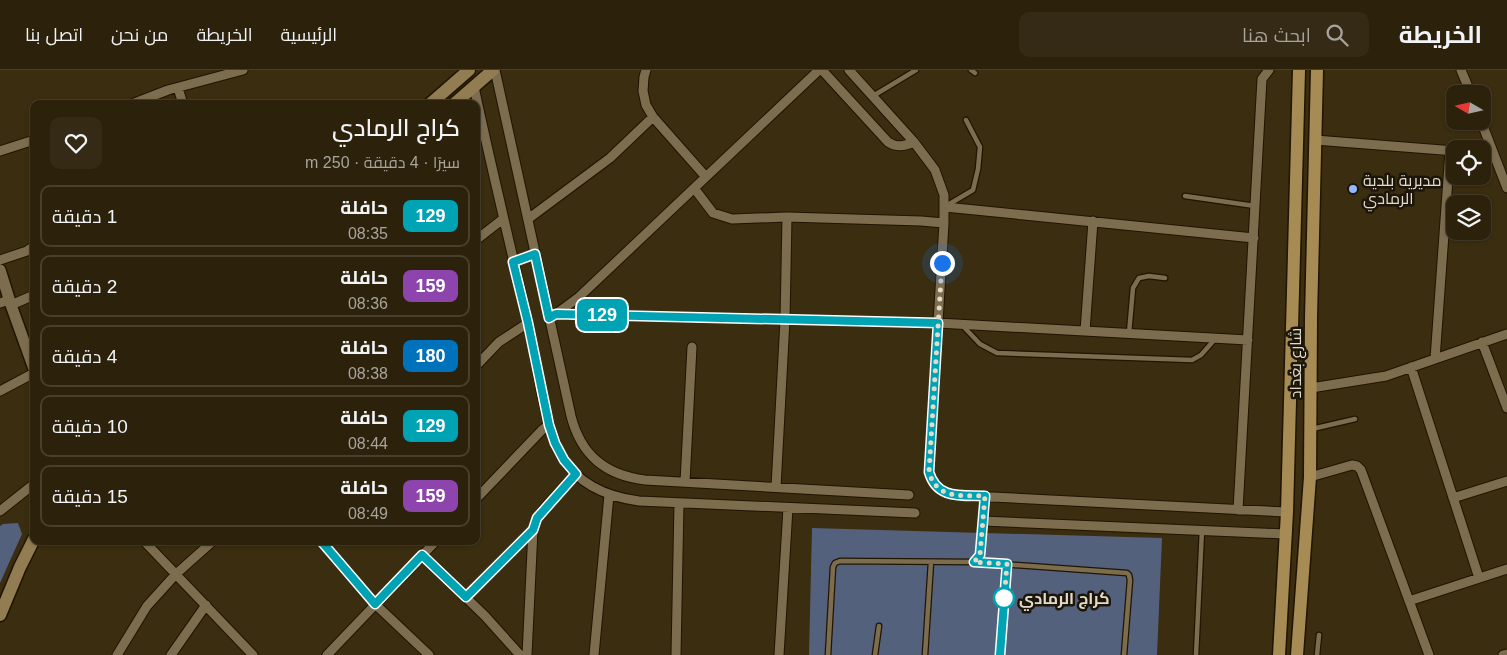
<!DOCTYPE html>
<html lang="ar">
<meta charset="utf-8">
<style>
:root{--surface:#2c220c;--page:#342a15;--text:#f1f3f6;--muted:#a6a49d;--line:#483f2d}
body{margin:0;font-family:Arial,Cairo,sans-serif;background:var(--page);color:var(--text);direction:rtl;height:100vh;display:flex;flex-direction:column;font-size:19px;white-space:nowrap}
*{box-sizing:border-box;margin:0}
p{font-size:16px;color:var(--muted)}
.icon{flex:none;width:28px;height:28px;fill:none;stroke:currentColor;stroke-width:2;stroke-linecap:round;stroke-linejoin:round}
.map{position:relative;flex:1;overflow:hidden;direction:ltr}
.details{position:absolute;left:30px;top:30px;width:450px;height:445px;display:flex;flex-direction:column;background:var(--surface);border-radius:10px;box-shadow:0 1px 4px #0004,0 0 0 1px var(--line);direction:rtl}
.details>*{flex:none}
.badge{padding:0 10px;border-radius:8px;font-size:18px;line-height:32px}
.needle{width:32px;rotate:279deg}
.fabs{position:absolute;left:1446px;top:15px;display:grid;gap:10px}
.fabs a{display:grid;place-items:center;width:45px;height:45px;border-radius:10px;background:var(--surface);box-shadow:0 1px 4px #0004,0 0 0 1px var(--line);font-size:25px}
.you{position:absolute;width:25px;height:25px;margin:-12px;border:4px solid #fff;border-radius:50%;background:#1a73e8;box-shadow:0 0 0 8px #1a73e833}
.map>.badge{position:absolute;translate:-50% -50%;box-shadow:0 0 0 2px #fff}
.round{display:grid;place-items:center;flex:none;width:52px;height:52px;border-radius:10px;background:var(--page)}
.head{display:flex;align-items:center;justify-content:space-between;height:85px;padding:0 20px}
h1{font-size:24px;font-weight:600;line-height:38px}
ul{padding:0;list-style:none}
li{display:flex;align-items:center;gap:15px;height:62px;margin:0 10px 8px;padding:0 10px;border:2px solid var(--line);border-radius:10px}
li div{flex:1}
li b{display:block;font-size:19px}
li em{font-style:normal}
li .badge{min-width:55px;font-weight:700;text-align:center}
header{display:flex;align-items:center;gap:30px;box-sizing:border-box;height:70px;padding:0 25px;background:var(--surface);border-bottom:1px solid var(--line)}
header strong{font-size:24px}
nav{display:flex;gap:28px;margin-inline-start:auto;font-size:18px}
.search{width:350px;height:45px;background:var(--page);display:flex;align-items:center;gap:12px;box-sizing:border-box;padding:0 18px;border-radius:10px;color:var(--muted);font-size:19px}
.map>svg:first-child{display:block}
.building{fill:#54617c}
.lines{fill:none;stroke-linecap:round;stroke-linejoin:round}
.service-casing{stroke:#211400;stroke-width:7}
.minor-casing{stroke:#211400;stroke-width:11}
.tertiary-casing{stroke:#211400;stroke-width:14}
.secondary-casing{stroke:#211400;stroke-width:15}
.primary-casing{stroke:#211400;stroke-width:15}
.service{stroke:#7d6d4f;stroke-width:4.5}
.minor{stroke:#7d6d4f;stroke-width:9}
.tertiary{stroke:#7d6d4f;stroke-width:11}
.secondary{stroke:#927c52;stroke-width:12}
.primary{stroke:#a68b54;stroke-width:12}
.line-casing{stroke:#fff;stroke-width:11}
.line{stroke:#00a3b4;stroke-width:8}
.walk{stroke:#e2daca;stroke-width:5;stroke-dasharray:0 9}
.poi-dot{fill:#96b6fd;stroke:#1c160a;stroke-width:2}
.stop-dot{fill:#fff;stroke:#00a3b4;stroke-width:2.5}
.labels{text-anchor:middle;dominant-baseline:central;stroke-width:5;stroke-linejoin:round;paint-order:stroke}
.poi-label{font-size:16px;fill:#e2daca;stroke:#1c160a;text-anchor:start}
.street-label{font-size:16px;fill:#e2daca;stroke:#1c160a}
.stop-label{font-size:16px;font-weight:bold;fill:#e2daca;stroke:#1c160a;text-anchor:start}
</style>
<header>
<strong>الخريطة</strong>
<div class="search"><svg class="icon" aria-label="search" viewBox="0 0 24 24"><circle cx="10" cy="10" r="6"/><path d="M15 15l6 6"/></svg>ابحث هنا</div>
<nav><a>الرئيسية</a><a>الخريطة</a><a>من نحن</a><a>اتصل بنا</a></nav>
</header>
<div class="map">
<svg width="1507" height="585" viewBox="0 0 1507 585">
<rect width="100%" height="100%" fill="#3a2d10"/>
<path class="building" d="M18,453l4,11 -22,49v-57l3,-2z
M812,458l350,10 -5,117h-348z"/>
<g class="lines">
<g class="service-casing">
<path id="service" d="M971,0l4,3
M873,26l43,-26
M1185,126l70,10
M946,136l27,-16 5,-21 2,-22 -14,-27
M962,255l18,19 17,9 195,7 9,-5 15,-17
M1129,263l4,-45 6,-10 10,-2 16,2
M1312,359l43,-10
M974,492l153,11 2,2 1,5 -6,75
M828,585l5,-88 2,-4 5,-2 134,1 6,-7 3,-34
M875,585l4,-29
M925,585l6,-93
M1000,585l7,-91
M1196,585l6,-125
M1317,585l2,-20"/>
</g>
<g class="minor-casing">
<path id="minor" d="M495,0l76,346c10,39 34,59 74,64l264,15
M646,0l-2,7 -1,14 3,14 7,12 53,60
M822,0l66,72c9,6 16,4 26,0
M849,0l65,72 21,28 9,25v28l-15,249c4,13 12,20 24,23l334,17
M1461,0l10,24
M474,17c17,79 36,157 54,236 5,22 9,45 13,67 5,23 9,47 22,68 16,27 46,39 76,43l276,12
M178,18l5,16
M132,34l36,-14 75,-20
M1481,51l26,67
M1315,70l140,11
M0,81l34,-11
M694,118l19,25 19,6 55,-2 134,4 23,2
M945,137l309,31
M528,149l82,-61 43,-41
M476,170l27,-21
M0,190l27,-9 7,-5
M513,192l22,-8
M0,233l9,-3
M11,235l23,-10
M556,244l382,9 310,17
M556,244l23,-17 240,-227
M1085,261l8,-110
M1482,272l25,66
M1435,289l15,-208
M476,296l23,-24 29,-19
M1411,297l68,211
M1311,318l75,-12 121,-42
M0,321l34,-18
M1310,407l42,-12 5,1 4,4 68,185
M685,412l7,-135
M776,417l9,-167 2,-103
M985,426l-2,25 302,13
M1453,428l54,-17
M476,429l66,-69 7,-5
M1238,440l24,-431 7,-9
M0,441l34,-27
M144,471l109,114
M321,471l54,63 54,51
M422,485l63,61 35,39
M466,527l67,-67
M1409,531l98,-32
M117,585l30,-49 29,-32 37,-33
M171,585l35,-50
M327,585l109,-114
M527,585l6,-125 4,-12 10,-13 29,-31
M594,585l15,-160
M676,585l3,-152
M779,585l9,-147
M1503,585l4,-1"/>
</g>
<g class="tertiary-casing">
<path id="tertiary" d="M0,200l11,35 23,64"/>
</g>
<g class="secondary-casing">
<path id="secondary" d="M430,34l39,-34
M454,34l39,-34
M0,545l20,-48 14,-28"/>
</g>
<g class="primary-casing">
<path id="primary" d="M1279,585l8,-143 12,-442
M1297,585l13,-178 1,-159 6,-248"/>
</g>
<use href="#service" class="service"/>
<use href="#minor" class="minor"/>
<use href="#tertiary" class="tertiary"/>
<use href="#secondary" class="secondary"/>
<use href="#primary" class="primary"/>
</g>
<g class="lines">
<g class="line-casing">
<path id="line" d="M321,471l54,63 47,-49 44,42 67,-67 4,-12 39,-44 -12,-14 -9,-17 -6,-18 -21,-102 -15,-61 22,-8 14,64 7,-4 382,9 -9,149c8,28 33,23 56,24l-5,59 -6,7 33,2 -7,91"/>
</g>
<use href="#line" class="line"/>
<path class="walk" d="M942,193l-13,209c8,28 33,23 56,24l-5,59 -6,7 33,2 -3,37v-3"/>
</g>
<circle class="poi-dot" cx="1353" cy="119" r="5"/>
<circle class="stop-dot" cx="1004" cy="528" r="10"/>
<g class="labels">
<g class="poi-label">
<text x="1363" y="110">مديرية بلدية<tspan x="1363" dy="18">الرمادي</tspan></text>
</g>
<g class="street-label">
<text transform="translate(1295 293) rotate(-90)">شارع بغداد</text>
</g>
<g class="stop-label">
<text x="1019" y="528">كراج الرمادي</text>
</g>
</g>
</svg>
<div class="fabs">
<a><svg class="needle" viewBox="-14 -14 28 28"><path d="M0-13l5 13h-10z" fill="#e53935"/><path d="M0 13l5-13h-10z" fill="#a6a49d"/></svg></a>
<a><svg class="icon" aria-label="locate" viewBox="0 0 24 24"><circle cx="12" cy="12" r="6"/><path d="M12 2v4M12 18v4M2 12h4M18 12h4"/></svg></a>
<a><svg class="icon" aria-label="layers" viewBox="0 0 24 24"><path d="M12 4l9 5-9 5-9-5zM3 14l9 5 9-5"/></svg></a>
</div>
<div class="you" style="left:942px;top:193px"></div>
<b class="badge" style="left:602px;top:245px;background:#00a3b4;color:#fff">129</b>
<section class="details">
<div class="head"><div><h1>كراج الرمادي</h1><p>سيرًا · 4 دقيقة · 250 m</p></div><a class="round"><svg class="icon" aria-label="heart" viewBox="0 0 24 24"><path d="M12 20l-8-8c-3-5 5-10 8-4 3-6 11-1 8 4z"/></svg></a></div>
<ul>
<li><span class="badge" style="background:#00a3b4;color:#fff">129</span><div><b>حافلة</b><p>08:35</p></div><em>1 دقيقة</em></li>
<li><span class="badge" style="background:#8e44ad;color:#fff">159</span><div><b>حافلة</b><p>08:36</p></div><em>2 دقيقة</em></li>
<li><span class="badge" style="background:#0072bc;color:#fff">180</span><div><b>حافلة</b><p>08:38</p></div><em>4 دقيقة</em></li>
<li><span class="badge" style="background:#00a3b4;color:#fff">129</span><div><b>حافلة</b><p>08:44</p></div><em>10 دقيقة</em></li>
<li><span class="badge" style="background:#8e44ad;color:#fff">159</span><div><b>حافلة</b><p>08:49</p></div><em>15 دقيقة</em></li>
</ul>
</section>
</div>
